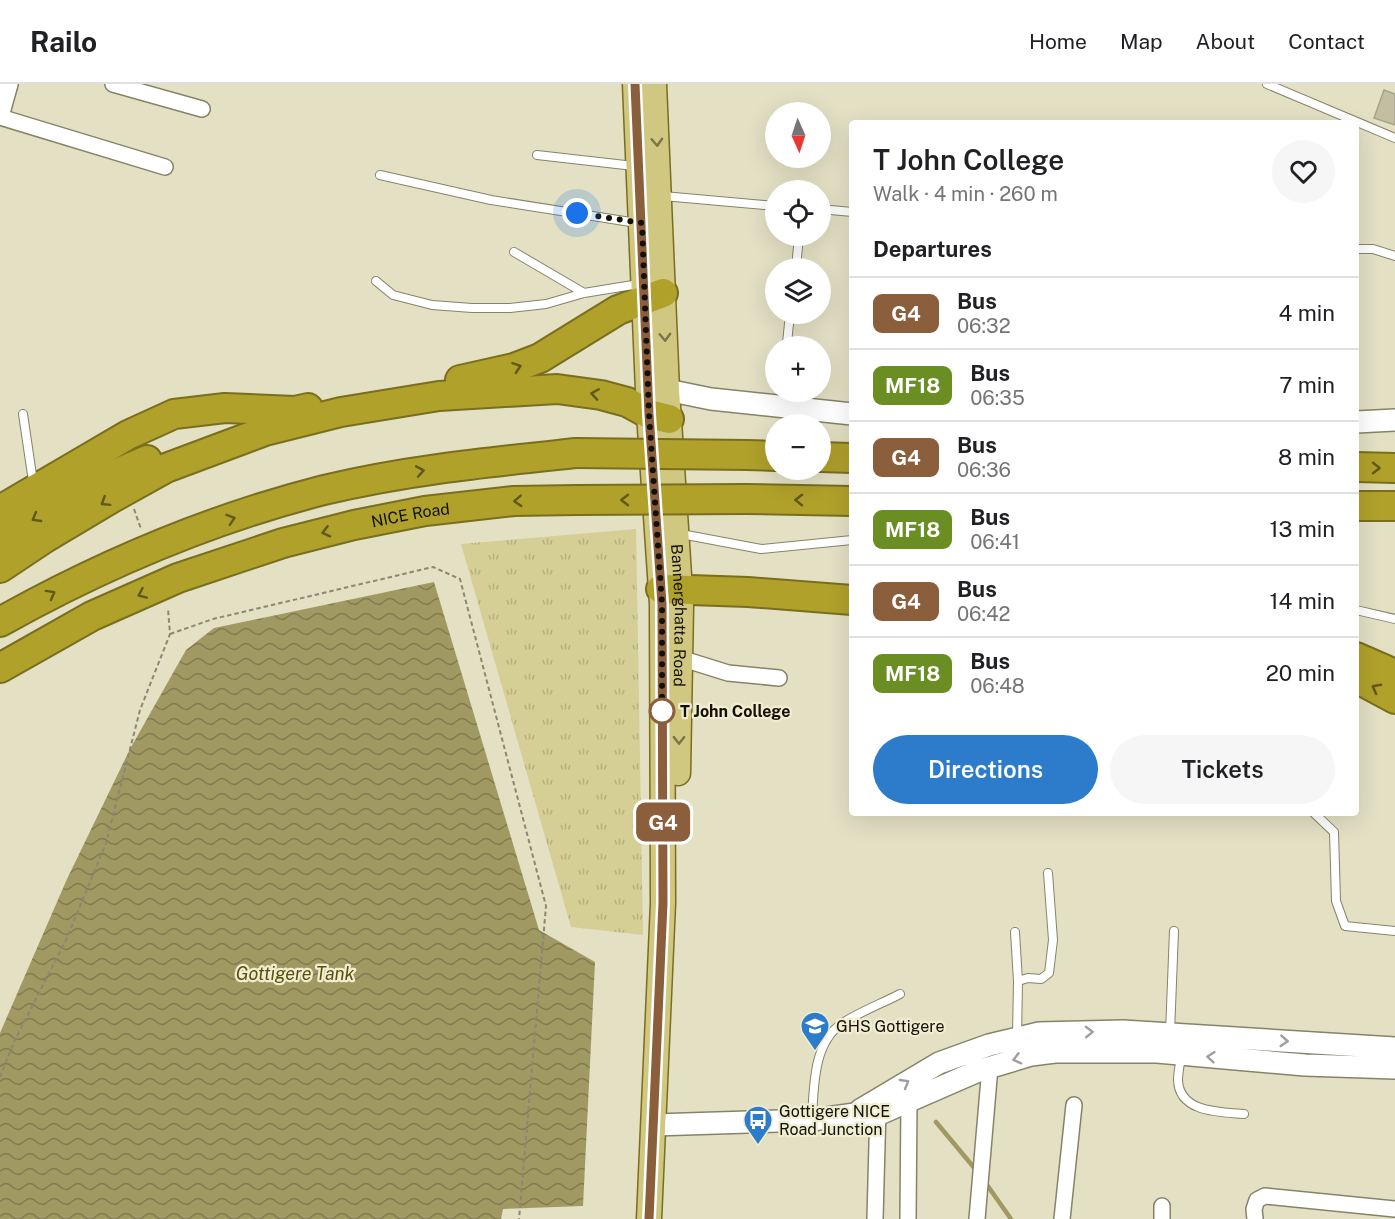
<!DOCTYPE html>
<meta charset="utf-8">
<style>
:root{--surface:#fff;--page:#f6f6f6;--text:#202124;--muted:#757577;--line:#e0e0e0;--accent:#2d7ccc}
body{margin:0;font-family:"Public Sans",sans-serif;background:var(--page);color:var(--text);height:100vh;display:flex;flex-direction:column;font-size:22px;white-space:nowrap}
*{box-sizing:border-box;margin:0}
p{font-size:20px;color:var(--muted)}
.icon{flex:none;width:33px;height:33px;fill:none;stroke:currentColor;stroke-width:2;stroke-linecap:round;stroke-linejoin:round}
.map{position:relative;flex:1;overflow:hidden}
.drawer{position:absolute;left:849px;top:36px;width:510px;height:696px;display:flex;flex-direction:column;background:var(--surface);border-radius:6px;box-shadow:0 6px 24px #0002}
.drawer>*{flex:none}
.badge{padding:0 12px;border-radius:9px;font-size:21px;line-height:39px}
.needle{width:39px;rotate:177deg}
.controls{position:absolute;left:765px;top:18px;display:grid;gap:12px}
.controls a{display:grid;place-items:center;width:66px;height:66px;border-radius:50%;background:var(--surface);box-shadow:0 6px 24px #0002;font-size:30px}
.you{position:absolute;width:30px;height:30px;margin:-15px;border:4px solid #fff;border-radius:50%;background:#1a73e8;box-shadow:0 0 0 9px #1a73e833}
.map>.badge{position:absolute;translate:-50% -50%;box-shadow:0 0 0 3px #fff}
h2{padding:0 24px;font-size:22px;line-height:54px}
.round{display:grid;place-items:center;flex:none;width:63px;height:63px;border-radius:32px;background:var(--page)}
.overview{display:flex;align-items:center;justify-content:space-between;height:102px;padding:0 24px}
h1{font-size:28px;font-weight:600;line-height:45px}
.action{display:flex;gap:12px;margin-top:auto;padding:12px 24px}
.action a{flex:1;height:69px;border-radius:36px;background:var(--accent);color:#fff;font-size:24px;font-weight:600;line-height:69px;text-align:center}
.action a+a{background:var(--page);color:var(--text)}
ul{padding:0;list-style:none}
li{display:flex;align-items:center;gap:18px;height:72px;padding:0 24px;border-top:2px solid var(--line)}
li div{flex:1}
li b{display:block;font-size:22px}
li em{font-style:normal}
li .badge{min-width:66px;font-weight:700;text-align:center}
header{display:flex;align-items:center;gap:36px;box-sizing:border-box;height:84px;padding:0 30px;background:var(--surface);border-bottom:2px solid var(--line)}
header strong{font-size:28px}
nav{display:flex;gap:33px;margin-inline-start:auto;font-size:21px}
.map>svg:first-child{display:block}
.grass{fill:url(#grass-tufts)}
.water{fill:url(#water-waves)}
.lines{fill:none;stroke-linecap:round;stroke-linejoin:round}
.stream{stroke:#a09962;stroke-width:4.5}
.building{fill:#c1bea2;stroke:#a6a388;stroke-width:1.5}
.lane-casing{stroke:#868369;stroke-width:10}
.street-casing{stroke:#868369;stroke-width:18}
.secondary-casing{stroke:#868369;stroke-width:24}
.primary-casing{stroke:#796e1e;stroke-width:27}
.highway-casing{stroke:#796e1e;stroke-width:32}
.path{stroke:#8a8773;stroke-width:2;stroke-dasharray:4.5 3;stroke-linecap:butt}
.lane{stroke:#fff;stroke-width:8}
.street{stroke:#fff;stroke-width:15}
.secondary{stroke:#fff;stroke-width:21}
.primary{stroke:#d0c780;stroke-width:24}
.highway{stroke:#b0a12b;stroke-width:28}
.highway-bridge-casing{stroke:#796e1e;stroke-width:32;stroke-linecap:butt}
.highway-bridge{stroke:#b0a12b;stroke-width:28}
.oneway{stroke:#7a754a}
.oneway2{stroke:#615819}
.oneway3{stroke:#a09f9c}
.line-casing{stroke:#fff;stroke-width:14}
.line{stroke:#8b5e3c;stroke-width:9}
.walk{stroke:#121007;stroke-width:6;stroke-dasharray:0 10.8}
.stop-dot{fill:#fff;stroke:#8b5e3c;stroke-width:3}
.labels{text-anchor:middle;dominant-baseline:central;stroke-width:4.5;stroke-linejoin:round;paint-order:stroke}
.street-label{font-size:16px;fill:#121007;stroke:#f0edd0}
.stop-label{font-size:16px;font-weight:bold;fill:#121007;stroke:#f0edd0;text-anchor:start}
.poi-label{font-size:16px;fill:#121007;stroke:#f0edd0;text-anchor:start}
.water-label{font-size:18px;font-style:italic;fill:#58500c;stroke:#f0edd0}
</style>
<header>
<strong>Railo</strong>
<nav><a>Home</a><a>Map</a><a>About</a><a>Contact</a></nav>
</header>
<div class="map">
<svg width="1395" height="1135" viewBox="0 0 1395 1135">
<defs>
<pattern id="grass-tufts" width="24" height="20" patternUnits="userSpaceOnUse" patternTransform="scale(1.5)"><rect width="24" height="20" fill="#d5ce95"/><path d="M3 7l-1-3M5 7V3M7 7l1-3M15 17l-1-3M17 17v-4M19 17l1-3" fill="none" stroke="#b6b07f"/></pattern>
<pattern id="water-waves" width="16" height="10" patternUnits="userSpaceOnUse" patternTransform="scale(1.5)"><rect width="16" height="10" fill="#a09962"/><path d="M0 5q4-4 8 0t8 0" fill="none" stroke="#817b4f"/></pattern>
</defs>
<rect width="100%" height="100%" fill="#e3e0c4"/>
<path class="grass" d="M636,445l7,406 -72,-8 -110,-383z"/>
<path class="water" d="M434,498l105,348 56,32 -12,244 -80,3 -2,10h-501v-186l67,-154 63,-130 56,-99 28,-22z"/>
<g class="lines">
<path class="stream" d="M936,1038l40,48
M985,1098l26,37"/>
</g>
<path class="building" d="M1384,6l11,4v31l-21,-7z"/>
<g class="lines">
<g class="lane-casing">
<path id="lane" d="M1267,0l128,54
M537,71l97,11
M380,91l111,25 146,23
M663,112l113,10
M820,125l32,3
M1356,165h17l22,7
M514,168l70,41
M796,184l3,-32
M376,197l17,14 39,10 40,3h38l36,-4 38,-11 55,-9
M787,259l3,-29
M23,330l9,61 4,8
M681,450l80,15 91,-9
M1356,526l39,9
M1314,729l20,19 2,69 9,25 50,5
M1015,848l3,49
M1170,949l4,-102
M1017,953l1,-56 10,-3 13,1 8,-6 4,-33 -5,-67
M1181,972c-1,8 -3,17 -3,24 1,33 43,32 66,34
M812,1034c2,-31 1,-74 29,-94 18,-12 40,-20 59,-30"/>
</g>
<g class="street-casing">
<path id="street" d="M113,0l89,25
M0,33l165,50
M680,574l48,15 51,5
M1162,1122v13
M875,1135l3,-112
M908,1135l1,-119
M977,1135l13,-152
M1062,1135l12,-114
M1255,1135l-1,-10 3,-9 8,-4 130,13"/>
</g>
<g class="secondary-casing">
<path id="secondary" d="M0,25l7,-25
M667,306l44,9 141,15
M1356,338l39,-2
M860,1026l79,-47 50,-18 50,-12 84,-2 272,17
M654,1041l158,-5 43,-6 22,1 101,-44 53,-16 24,-3h102l148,13 90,3"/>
</g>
<g class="primary-casing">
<g id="primary">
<path d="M635,0l14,330 13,190 1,299 -14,316"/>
<path id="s1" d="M654,0l13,306 14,216 -3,167"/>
</g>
</g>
<g class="highway-casing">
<g id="highway">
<path d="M460,296l54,-12 26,-10 78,-48 45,-17"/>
<path d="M747,371l29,1"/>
<path d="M820,373l32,1"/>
<path d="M1356,383l39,1"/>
<path d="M746,415l106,2"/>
<path d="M1356,422h39"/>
<path d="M0,426l128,-75 46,-21 51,-6 70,3 13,-3"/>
<path d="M0,455l101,-59 46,-20"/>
<path d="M0,484l45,-30 67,-40 54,-30 99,-37 76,-19 98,-16 118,-7 44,6 26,7 22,12 20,5"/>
<path d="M661,505l87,3 104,8"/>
<path d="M0,538c102,-57 210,-103 324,-132 83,-20 167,-28 252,-37"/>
<path d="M1356,573l39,17"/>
<path id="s2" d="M0,584l92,-52 86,-38 105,-35 71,-18 71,-14 89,-10 63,-1"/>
<path d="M1356,594l39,21"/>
</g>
</g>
<path class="path" d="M134,425l7,20
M170,550l43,-15 220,-52 27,12 86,327 -27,313
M0,993l14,-35 52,-102 40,-97 34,-133 30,-76 -2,-25"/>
<use href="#lane" class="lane"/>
<use href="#street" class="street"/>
<use href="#secondary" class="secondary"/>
<use href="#primary" class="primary"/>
<use href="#highway" class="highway"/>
<g class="highway-bridge-casing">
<path id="highway-bridge" d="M576,369l171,2
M577,416l169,-1"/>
</g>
<use href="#highway-bridge" class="highway-bridge"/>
</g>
<defs><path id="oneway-chevron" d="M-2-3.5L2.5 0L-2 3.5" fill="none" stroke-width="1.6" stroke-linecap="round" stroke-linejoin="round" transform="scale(1.5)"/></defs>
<g class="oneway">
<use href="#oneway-chevron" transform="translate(657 58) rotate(87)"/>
<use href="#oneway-chevron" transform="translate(665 253) rotate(88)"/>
<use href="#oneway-chevron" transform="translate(679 656) rotate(91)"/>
</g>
<g class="oneway2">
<use href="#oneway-chevron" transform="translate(517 283) rotate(-19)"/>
<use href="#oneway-chevron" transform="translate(595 310) rotate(-171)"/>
<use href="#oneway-chevron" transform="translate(1376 384) rotate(1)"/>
<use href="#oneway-chevron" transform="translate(420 387) rotate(-10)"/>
<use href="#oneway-chevron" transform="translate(625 416) rotate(180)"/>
<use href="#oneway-chevron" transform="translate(799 416) rotate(-179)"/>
<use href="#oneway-chevron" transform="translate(518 417) rotate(177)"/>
<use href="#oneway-chevron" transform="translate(105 418) rotate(148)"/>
<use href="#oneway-chevron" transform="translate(36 434) rotate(150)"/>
<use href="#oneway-chevron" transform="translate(231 435) rotate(-18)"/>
<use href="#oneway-chevron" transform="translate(326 448) rotate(166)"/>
<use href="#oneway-chevron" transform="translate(51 510) rotate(-29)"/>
<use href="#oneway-chevron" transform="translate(142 510) rotate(156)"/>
<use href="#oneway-chevron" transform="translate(1376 604) rotate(-152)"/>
</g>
<g class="oneway3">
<use href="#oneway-chevron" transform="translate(1089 948) rotate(-1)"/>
<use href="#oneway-chevron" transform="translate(1284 957) rotate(4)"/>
<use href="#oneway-chevron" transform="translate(1211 973) rotate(-175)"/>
<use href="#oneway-chevron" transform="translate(1017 975) rotate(165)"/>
<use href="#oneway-chevron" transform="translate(905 999) rotate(-30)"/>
</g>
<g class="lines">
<g class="line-casing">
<path id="line" d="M635,0l14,330 13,190 1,299 -14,316"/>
</g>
<use href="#line" class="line"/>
<path class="walk" d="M577,129l65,10 7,191 13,190v107"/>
</g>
<defs>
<g id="school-pin" transform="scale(1.5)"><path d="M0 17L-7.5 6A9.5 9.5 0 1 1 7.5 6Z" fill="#2d7ccc" stroke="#f0edd0"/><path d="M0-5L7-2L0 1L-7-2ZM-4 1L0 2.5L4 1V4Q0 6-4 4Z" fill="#fff"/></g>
<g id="bus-pin" transform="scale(1.5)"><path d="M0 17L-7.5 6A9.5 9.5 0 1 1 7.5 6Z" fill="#2d7ccc" stroke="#f0edd0"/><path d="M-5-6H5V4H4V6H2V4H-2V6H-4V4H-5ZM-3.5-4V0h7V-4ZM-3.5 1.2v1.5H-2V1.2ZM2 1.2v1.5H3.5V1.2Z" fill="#fff"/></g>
</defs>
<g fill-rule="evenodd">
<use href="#school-pin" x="815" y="942"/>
<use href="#bus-pin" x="758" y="1036"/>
</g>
<circle class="stop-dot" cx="662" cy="627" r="12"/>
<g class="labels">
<g class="street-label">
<text stroke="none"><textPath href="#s2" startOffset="441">NICE Road</textPath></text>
<text stroke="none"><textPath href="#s1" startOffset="532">Bannerghatta Road</textPath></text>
</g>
<g class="stop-label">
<text x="680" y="627">T John College</text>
</g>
<g class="poi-label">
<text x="836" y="942">GHS Gottigere</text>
<text x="779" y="1027">Gottigere NICE<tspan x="779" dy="18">Road Junction</tspan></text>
</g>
<g class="water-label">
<text x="295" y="889">Gottigere Tank</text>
</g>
</g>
</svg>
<div class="controls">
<a><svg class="needle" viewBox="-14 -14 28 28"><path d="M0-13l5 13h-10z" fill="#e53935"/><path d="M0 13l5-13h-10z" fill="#757577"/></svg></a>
<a><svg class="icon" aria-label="locate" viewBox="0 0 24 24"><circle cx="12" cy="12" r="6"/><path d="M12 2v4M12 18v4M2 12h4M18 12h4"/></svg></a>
<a><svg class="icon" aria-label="layers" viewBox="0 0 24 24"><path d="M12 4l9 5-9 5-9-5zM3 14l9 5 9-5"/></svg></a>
<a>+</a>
<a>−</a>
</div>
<div class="you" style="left:577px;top:129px"></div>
<b class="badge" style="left:663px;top:738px;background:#8b5e3c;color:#fff">G4</b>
<section class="drawer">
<div class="overview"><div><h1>T John College</h1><p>Walk · 4 min · 260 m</p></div><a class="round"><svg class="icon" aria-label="heart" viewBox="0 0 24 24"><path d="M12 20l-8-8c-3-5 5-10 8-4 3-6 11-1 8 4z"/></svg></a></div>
<h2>Departures</h2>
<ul>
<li><span class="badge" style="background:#8b5e3c;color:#fff">G4</span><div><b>Bus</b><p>06:32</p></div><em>4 min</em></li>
<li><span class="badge" style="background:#6b8e23;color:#fff">MF18</span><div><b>Bus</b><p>06:35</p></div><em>7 min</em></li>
<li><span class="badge" style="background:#8b5e3c;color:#fff">G4</span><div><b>Bus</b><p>06:36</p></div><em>8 min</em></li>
<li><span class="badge" style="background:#6b8e23;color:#fff">MF18</span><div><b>Bus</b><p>06:41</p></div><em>13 min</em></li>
<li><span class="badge" style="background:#8b5e3c;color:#fff">G4</span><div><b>Bus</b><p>06:42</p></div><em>14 min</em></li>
<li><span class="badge" style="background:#6b8e23;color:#fff">MF18</span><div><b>Bus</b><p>06:48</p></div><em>20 min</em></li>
</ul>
<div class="action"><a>Directions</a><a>Tickets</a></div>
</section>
</div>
